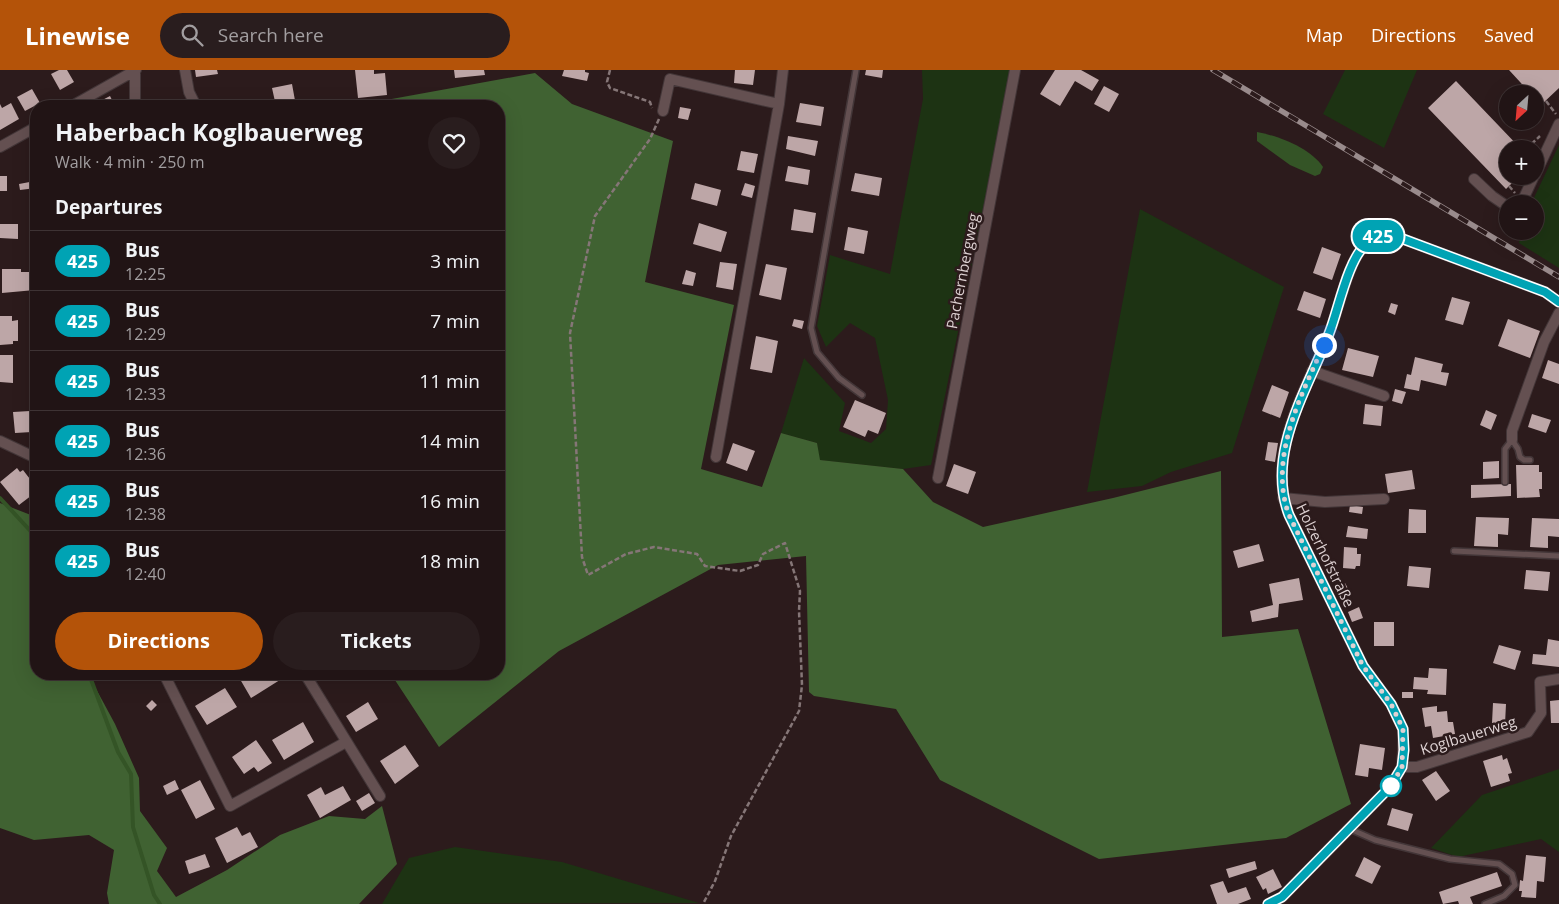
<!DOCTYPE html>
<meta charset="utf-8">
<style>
:root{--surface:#211415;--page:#291d1e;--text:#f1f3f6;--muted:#a29ea0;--line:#3e3334;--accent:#b45309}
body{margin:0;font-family:"Open Sans",sans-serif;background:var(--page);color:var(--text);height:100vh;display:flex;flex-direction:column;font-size:19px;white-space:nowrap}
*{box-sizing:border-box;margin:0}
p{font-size:16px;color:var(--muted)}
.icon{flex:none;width:28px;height:28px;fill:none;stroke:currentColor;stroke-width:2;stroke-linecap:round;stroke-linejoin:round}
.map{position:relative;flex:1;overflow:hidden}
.details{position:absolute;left:30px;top:30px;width:475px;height:580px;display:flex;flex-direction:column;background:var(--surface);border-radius:20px;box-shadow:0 5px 20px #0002,0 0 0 1px var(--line)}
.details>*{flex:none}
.badge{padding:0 10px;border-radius:16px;font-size:18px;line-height:32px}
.needle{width:32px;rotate:206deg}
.buttons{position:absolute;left:1499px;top:15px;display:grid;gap:10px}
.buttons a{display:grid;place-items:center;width:45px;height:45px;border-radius:50%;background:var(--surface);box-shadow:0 5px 20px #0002,0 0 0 1px var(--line);font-size:25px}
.you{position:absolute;width:25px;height:25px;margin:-12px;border:4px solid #fff;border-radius:50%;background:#1a73e8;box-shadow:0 0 0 8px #1a73e833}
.map>.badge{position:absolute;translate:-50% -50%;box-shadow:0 0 0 2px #fff}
h2{padding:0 25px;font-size:19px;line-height:45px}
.round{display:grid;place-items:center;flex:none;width:52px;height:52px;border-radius:26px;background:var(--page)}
.overview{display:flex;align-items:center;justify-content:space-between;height:85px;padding:0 25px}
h1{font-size:24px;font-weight:700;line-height:38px}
.button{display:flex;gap:10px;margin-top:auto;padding:10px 25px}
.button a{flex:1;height:58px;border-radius:30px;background:var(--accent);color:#fff;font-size:20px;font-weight:700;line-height:58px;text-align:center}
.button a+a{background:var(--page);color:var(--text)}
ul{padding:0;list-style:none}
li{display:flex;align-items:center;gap:15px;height:60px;padding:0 25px;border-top:1px solid var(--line)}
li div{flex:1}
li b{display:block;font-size:19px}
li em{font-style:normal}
li .badge{min-width:55px;font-weight:700;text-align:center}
header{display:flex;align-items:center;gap:30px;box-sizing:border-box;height:70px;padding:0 25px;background:var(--accent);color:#fff}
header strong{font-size:24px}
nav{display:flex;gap:28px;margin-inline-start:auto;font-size:18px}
.search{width:350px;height:45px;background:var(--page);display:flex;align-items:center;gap:12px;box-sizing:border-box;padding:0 18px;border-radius:28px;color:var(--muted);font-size:19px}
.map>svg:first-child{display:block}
.green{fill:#1d3313}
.forest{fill:#406232}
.water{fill:#345426}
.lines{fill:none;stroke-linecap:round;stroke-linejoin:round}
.stream{stroke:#345426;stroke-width:4}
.building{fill:#bda6a7}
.lane-casing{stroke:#433638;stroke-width:8}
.street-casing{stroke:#433638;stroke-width:12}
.path{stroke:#857677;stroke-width:2.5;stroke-dasharray:5 2.5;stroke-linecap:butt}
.lane{stroke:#645051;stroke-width:5}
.street{stroke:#645051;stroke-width:10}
.rail-casing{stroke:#998b8c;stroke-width:5.5}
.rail{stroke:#2c1b1c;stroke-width:4;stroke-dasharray:11;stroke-linecap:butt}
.line-casing{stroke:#fff;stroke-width:11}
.line{stroke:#00a3b4;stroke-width:8}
.walk{stroke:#ddd1d2;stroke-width:5;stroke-dasharray:0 9}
.stop-dot{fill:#fff;stroke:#00a3b4;stroke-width:2.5}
.labels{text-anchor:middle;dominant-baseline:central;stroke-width:5;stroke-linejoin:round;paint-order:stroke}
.street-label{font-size:15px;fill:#ddd1d2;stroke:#2c1b1c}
</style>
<header>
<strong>Linewise</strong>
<div class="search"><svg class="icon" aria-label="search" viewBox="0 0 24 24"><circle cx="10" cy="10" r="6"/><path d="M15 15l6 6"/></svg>Search here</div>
<nav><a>Map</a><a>Directions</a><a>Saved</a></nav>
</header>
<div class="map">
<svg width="1559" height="834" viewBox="0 0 1559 834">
<rect width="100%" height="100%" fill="#2c1b1c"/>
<path class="green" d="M922,0h89l-80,395 -28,4 -84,-9 -2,-17 -36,-10 23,-75 41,45 -6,28 32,12 15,-14 2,-29 -13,-62 -25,-15 -24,24 -9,-21 13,-71 60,19 33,-175z
M1345,0h72l-33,78 -61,-34z
M1559,75v123l-40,-25 1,-12h15v-27h-4z
M1140,139l144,78 -52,166 -61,19 -29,14 -55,6z
M1559,699v83l-18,-13 -83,18 -27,-9 51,-53z
M455,777l107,15 137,41 -317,1 27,-46z"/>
<path class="forest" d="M535,3l37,31 101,37 -28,141 89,23 -33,164 61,18 19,-54 36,10 3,17 83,9 30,33 50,25 130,-29 108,-27 1,166 76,-8 53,175 -65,34 -187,21 -159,-79 -44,-71 -82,-13 -5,-4 -3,-136 -88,9 -159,86 -120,96 -48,-73h108v-568h-146z
M0,433l36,14v157h52l27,50 24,54 1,33 27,37 -10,23 19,26 51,-27 53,-35 49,-19 36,3 17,-13 15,58 -38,40h-250l-2,-11 7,-43 -25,-15 -55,5 -34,-12z"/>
<path class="water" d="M1257,62c22,4 53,16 66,35l-3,7 -5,2 -25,-11 -33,-24z"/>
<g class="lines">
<path class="stream" d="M0,428l36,39
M89,604l29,78 13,22 2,53 21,68 6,9"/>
</g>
<path class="building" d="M59,0h8l7,12 -14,8 -9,-16z
M195,0h22l1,4 -22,3z
M355,0h19v4l11,-1 2,22 -29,3z
M454,0h30l1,5 -30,3z
M564,0h21v2l4,1 -2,8 -25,-5z
M735,0h20l-2,15 -19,-2z
M866,0h17l-1,8 -17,-3z
M1055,0h26l18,10 -7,11 -17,-10 -15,25 -20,-12z
M1509,0h50v18l-18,17 -6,-7v-4h-4z
M1456,11l65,68h-13v27h11l-13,13 -78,-81z
M292,14l4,22h-20l-4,-18z
M1104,16l15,8 -10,18 -15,-8z
M32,19l8,14 -15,8 -8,-14z
M110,26l5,10h-24z
M11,33l8,16 -19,11v-26l2,4z
M800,33l24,4 -3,19 -25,-4z
M680,37l11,2 -3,11 -10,-2z
M788,66l30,5 -3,15 -29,-7z
M741,81l17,3 -4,19 -17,-3z
M788,96l22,4 -2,15 -23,-4z
M855,103l27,5 -3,18 -28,-5z
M0,106h7v15h-7z
M35,111l1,7 -16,2 -1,-6z
M695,113l26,7 -4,16 -26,-7z
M745,113l10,3 -3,12 -11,-3z
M794,139l22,4 -3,20 -22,-3z
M699,153l28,9 -6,20 -28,-8z
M0,154h18v15l-18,-1z
M848,157l20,4 -4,23 -20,-4z
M1322,177l19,7 -9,26 -19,-7z
M720,192l17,2 -4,26 -17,-3z
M766,194l21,4 -6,32 -22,-5z
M2,199h19v3h14v18l-33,3z
M686,200l10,3 -3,13 -11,-2z
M1304,221l22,8 -6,19 -23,-8z
M1452,227l18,5 -7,23 -18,-5z
M1391,233l7,2 -3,10 -7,-3z
M0,246h12v5l6,-1v21h-5v3l-13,1z
M794,249l10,2 -2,8 -10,-3z
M1508,249l32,12 -10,27 -32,-12z
M756,266l22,5 -6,32 -22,-4z
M1348,278l31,8 -6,21 -31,-7z
M0,285h13v28l-13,-1z
M1415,287l28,7 -2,8 8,1 -3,13 -25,-6 -2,11 -15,-3 3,-14 4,1z
M1548,290l11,4v20l-17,-6z
M1272,315l17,7 -9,26 -18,-7z
M1395,319l11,3 -4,12 -10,-3z
M855,330l31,13 -8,21 -10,-4 -3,7 -22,-10z
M1365,334l18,2 -2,20 -18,-2z
M1486,340l11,5 -6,15 -11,-5z
M30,341l2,21 -17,1 -2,-21z
M1532,344l19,6 -5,13 -18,-6z
M1268,372l10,1 -3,19 -10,-2z
M733,373l22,8 -8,20 -21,-8z
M1499,391v17l-16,1v-17z
M954,394l22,8 -8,22 -22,-8z
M1516,395h23v7h3v17h-3l1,8 -23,1z
M17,398l3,4 3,-2 10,13 -3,2 6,7 -17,13 -19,-23z
M1412,400l3,19 -27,4 -3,-19z
M1511,414v12l-40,2v-13z
M1350,435l13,2 -1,7 -13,-2z
M1409,439l17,1v23h-18z
M1476,447l33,1 -1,17 -10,-1v13l-24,-1z
M1532,448l27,1v18l-11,-1v12l-18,-1z
M1348,456l20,3 -1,10 -21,-2z
M1259,474l5,17 -26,7 -5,-17z
M1344,477l13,1v6h4l-1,12h-4l-1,3 -12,-1z
M1409,496l22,2 -2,20 -22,-2z
M1526,500l24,2 -2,19 -24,-2z
M1299,508l4,22 -24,4 -1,13 -26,5 -2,-11 23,-6 -4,-21z
M1345,513l6,11 -10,5 -6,-11z
M1359,537l4,11 -11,4 -4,-10z
M1374,552h20v24h-20z
M1548,569l11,2v26l-27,-3 1,-10 13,1z
M1499,575l22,6 -6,19 -22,-7z
M1429,598l18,1 -1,26 -19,-1 1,-4 -15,-1 1,-12 14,1z
M237,604h17l2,4 6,-4h18l3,4 -32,20z
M225,618l12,19 -30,18 -12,-19z
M1402,622h11v6h-11z
M152,630l5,5 -6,6 -5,-5z
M1559,630v23h-8l-1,-22z
M368,632l10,17 -22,13 -10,-16z
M1493,633l13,1 -1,20 -13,-1z
M1437,636v6l10,-1 1,11h5l2,12 -22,4 -2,-12 -6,1 -3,-19z
M303,652l11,20 -30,18 -12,-20z
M256,670l16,23 -14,9 -4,-5 -10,7 -12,-17z
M1360,674l25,4 -3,22 -13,-2 -1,9 -13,-2z
M405,675l14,21 -24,18 -15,-23z
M1502,685l1,5 4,-2 5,15 -4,1 2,7 -19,6 -8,-26z
M1436,701l14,20 -14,10 -14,-21z
M175,710l4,9 -12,6 -4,-9z
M200,710l15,29 -19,10 -15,-29z
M343,716l8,14 -31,18 -13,-23 14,-8 4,8z
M369,723l6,10 -13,8 -6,-10z
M1392,738l21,6 -5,17 -21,-6z
M237,757l5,9 8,-4 8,15 -31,16 -12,-25z
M205,784l5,13 -21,7 -4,-13z
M1526,785l20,2 -2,25 -7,-1 -1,17 -15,-1 1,-6h-3l1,-11 3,1z
M1364,787l17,9 -9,18 -17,-8z
M1255,791l2,8 -28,9 -3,-9z
M1273,799l9,18 -14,7 -2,-6 -3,2 -7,-13z
M1497,802l5,14 -32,11 3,7h-14l-1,-3 -15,3 -4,-12z
M1223,811l5,12 18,-6 5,12 -13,5h-21l-7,-19z"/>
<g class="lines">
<g class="lane-casing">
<path id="lane" d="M856,0l-45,258 6,24 22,26 23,17
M1505,412v-33l7,-9 6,9 2,8 4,3h6
M1454,481l105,5
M1350,759l25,11 75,19 49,5 13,10 3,11 -11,11 -19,8"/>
</g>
<g class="street-casing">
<path id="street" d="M135,0v36
M185,0l4,22 7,14
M72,36l64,-36
M663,41l7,-32 109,25
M0,77l36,-20
M1535,105l24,-51
M1474,109l18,17 16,11
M1521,134l13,-28
M1312,301l72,25
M1512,370v-9l32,-89 15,-29
M0,371l36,17
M716,387l63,-353 4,-34
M938,408l77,-408
M1283,428l42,4 59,-3
M164,604l66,132 116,-64
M305,604l75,122
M1402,697h15l111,-35 13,-19 -1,-31 19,-3
M1268,834l14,-7 108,-110 12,-20 1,-17v-21l-12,-25 -28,-38 -74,-151c-24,-63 19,-127 41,-184 9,-23 18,-71 36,-87 3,-4 9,-6 13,-8l24,3 142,53 14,10"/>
</g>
<path class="path" d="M610,0l-3,12 3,6 40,14 2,6
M1546,31l10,13
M659,49l-9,20 -55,77 -25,117 12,224 6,18 38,-21 28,-7 43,7 8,12 35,5 18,-6 5,-11 22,-11 15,48 -1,20 3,74 -3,26 -68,125 -16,45 -12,23
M1526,79l14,-13
M1509,116l6,7"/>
<use href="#lane" class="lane"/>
<use href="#street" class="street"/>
<g class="rail-casing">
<path id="rail" d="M1213,0l346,207"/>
</g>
<use href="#rail" class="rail"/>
</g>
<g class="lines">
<g class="line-casing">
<path id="line" d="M1268,834l14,-7 108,-110 12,-20 2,-17 -1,-21 -12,-25 -28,-38 -74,-151c-24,-63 20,-127 41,-184 9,-24 18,-71 36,-87 3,-4 9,-6 13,-8l24,3 142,53 14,10"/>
</g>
<use href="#line" class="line"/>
<path class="walk" d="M1324,275c-23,50 -56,114 -35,170l74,151 28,38 12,25 -1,38 -11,19"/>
</g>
<circle class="stop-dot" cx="1391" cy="716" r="10"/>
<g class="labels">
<g class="street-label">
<text transform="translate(962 201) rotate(-79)">Pachernbergweg</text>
<text transform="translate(1326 485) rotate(64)">Holzerhofstraße</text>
<text transform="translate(1468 665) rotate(-17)">Koglbauerweg</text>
</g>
</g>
</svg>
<div class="buttons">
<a><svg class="needle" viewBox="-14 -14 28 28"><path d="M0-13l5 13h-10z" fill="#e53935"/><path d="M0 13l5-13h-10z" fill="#a29ea0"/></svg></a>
<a>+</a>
<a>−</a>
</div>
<div class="you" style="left:1324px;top:275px"></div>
<b class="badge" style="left:1378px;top:166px;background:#00a3b4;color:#fff">425</b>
<section class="details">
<div class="overview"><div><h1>Haberbach Koglbauerweg</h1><p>Walk · 4 min · 250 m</p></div><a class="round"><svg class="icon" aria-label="heart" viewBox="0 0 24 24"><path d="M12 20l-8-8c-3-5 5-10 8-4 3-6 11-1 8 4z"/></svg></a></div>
<h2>Departures</h2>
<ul>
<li><span class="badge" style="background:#00a3b4;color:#fff">425</span><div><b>Bus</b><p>12:25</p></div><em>3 min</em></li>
<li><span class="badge" style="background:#00a3b4;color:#fff">425</span><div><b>Bus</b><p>12:29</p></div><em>7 min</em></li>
<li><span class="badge" style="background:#00a3b4;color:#fff">425</span><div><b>Bus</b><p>12:33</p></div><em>11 min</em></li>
<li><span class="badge" style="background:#00a3b4;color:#fff">425</span><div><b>Bus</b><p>12:36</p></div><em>14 min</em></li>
<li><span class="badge" style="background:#00a3b4;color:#fff">425</span><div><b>Bus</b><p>12:38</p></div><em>16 min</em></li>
<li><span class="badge" style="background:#00a3b4;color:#fff">425</span><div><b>Bus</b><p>12:40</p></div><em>18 min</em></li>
</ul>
<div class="button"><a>Directions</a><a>Tickets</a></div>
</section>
</div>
